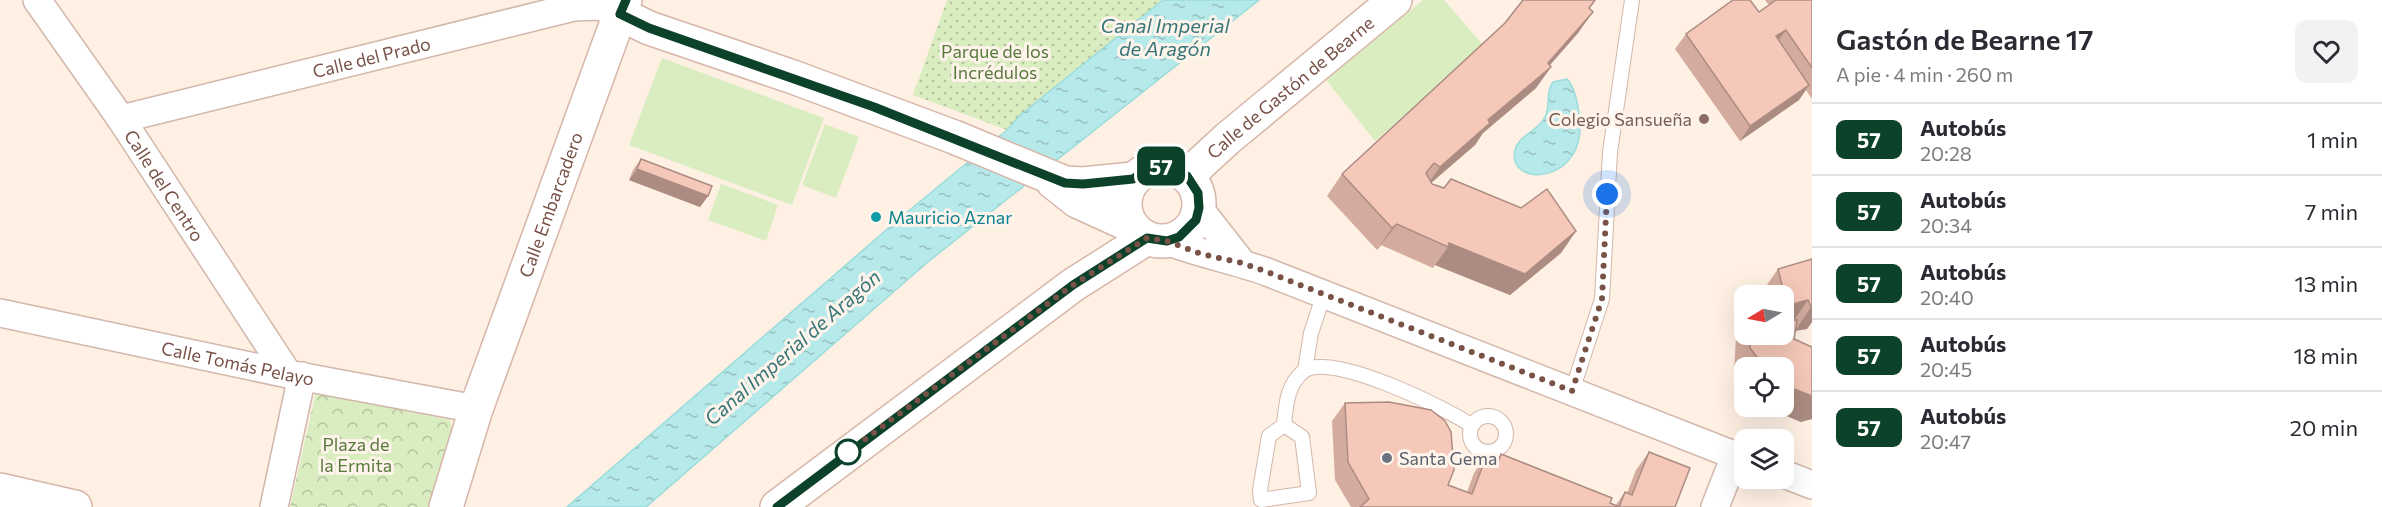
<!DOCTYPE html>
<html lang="es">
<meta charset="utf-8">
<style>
:root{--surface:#fff;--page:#f2f2f3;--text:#2b2b33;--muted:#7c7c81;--line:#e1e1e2}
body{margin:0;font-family:Commissioner,sans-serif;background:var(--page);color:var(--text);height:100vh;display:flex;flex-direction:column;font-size:22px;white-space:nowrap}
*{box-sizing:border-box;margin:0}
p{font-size:20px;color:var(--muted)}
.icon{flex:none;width:33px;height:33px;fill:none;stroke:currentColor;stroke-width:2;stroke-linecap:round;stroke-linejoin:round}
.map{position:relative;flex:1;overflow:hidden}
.panel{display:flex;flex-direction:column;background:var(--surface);width:570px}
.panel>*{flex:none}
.badge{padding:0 12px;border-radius:9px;font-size:21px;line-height:39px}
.needle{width:39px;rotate:260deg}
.fabs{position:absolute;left:1734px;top:285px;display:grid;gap:12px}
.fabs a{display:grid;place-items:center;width:60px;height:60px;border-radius:12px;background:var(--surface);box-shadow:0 6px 24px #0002;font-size:30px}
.you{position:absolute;width:30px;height:30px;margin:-15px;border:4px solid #fff;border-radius:50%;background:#1a73e8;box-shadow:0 0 0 9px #1a73e833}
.map>.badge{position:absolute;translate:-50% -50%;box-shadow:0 0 0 3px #fff}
.round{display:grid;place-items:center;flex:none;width:63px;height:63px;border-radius:12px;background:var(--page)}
.summary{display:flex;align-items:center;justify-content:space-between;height:102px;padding:0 24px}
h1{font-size:28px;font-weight:600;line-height:45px}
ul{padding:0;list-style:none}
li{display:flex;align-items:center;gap:18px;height:72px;padding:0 24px;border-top:2px solid var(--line)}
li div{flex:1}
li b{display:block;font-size:22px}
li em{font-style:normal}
li .badge{min-width:66px;font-weight:700;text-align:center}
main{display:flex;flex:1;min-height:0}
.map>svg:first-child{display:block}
.grass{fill:url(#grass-dots)}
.park{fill:url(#park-crowns)}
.pitch{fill:#d9edc1}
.water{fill:url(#water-ripples);stroke:#9cdcdc;stroke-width:1.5}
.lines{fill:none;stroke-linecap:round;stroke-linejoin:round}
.lane-casing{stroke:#d2b7ab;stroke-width:16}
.street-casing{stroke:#d2b7ab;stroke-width:30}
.secondary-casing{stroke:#d6b6a9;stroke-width:36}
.lane{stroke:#fff;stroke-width:14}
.street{stroke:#fff;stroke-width:27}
.secondary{stroke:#fff;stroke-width:33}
.wall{fill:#d3ac9f}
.shaded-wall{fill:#ac8c82}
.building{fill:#f5c8b9;stroke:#ac8c82;stroke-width:1.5}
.line-casing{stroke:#fff;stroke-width:14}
.line{stroke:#0c422a;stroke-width:9}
.walk{stroke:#785147;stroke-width:6;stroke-dasharray:0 10.8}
.education-dot{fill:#8d6e63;stroke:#fff4eb;stroke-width:2}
.culture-dot{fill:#0f9aa8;stroke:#fff4eb;stroke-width:2}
.stop-dot{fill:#fff;stroke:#0c422a;stroke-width:3}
.worship-dot{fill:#6b7280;stroke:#fff4eb;stroke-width:2}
.labels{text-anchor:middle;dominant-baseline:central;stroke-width:6;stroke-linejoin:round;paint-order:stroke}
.park-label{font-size:18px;fill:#577a3c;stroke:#fff4eb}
.street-label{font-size:18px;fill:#785147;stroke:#fff4eb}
.education-label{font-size:18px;fill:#785e54;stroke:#fff4eb;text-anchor:end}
.culture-label{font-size:18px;fill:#0d838f;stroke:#fff4eb;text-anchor:start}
.worship-label{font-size:18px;fill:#5b616d;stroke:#fff4eb;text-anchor:start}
.water-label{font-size:20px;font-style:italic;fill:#377678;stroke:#fff4eb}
</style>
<main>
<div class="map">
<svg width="1812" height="507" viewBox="0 0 1812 507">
<defs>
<pattern id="grass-dots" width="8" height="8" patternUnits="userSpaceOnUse" patternTransform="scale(1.5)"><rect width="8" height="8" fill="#d9edc1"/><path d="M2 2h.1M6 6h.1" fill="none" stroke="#b5c29f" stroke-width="1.8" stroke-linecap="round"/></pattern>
<pattern id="park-crowns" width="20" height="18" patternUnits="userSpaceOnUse" patternTransform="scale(1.5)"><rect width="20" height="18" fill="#d9edc1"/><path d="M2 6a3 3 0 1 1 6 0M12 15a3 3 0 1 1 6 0" fill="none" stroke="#b5c29f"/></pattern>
<pattern id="water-ripples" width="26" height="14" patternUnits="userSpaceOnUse" patternTransform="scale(1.5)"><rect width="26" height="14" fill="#b6e9e9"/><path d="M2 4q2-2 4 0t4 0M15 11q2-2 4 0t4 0" fill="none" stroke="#99bfbf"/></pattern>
</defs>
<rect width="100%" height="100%" fill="#fef0e3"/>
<path class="grass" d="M947,0h217l-157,130 -94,-35z"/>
<path class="park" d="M316,392l134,28 3,12 -22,75h-141z"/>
<path class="pitch" d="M1423,0h21l40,46 -109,95 -49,-61z
M662,58l162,60 -32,87 -163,-60z
M825,124l34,13 -23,61 -34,-13z
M721,184l57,21 -12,36 -58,-21z"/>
<path class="water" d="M1163,0h96l-330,261 -283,246h-79l333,-289 107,-88 12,-14z
M1567,79c8,9 10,22 12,34 12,72 -73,76 -64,37 3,-14 23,-19 30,-33 6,-12 0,-24 8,-35z"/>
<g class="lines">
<g class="lane-casing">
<path id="lane" d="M1305,370l6,-37 13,-39
M1572,391l30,-92 8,-147 22,-152
M1470 434a18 18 0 1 1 36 0a18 18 0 1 1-36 0Z
M1284,425l18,12 7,56 -48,7 -1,-10 9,-54 15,-11c2,-20 3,-41 20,-54 27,-20 141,37 167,54"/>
</g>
<g class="street-casing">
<g id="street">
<path id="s1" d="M37,0l84,119 167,255"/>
<path id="s2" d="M121,119l453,-112 25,-1 21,8"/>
<path d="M1199,208l43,55"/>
<path d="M1167,241c33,13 67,19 100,31l477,187"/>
<path id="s3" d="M0,313l288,61 188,35"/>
<path d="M1784,474l28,11"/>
<path d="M274,507l28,-131"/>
<path d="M1715,507l20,-51"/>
</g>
</g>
<g class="secondary-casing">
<g id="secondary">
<path d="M620,14l29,14 144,49 161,60 111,46 18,1 50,-5"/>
<circle cx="1162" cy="204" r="37"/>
<path id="s4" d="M1187,176l40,-37 168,-139"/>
<path d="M1053,182l24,19 55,25"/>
<path d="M0,490l75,17"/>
<path id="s5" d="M446,507l30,-98 149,-409"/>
<path d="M777,507l296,-222 74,-47"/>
</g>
</g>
<use href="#lane" class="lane"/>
<use href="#street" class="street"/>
<use href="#secondary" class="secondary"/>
</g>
<path class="wall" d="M1596,0l-6,8 -12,25 -28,32 1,2 -15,21 -53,45 -8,12 -44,38 1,1 144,47 -15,22 -51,42 -75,-30 -2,3 -52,-23 -4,5 -50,-54 15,-22z
M1765,0h47v99l-6,-9 -7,10 -59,41 -65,-92 11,-15 73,-22 10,-7z
M641,159l67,37 -8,11 -71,-27 4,-10z
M1812,259v63l-5,7 -11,1 -2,9 7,83 -38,-16h21v-38h-40v17l-10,-14 3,-50 7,-10v23h40v-38h-21l-1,-4 16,-23z
M1345,403l103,82 19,7 7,-19 13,-18 10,4 4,-5 114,52 10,-14 2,1 9,-23 13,-18 26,55h-324l-16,-27 -3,-59z"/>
<path class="shaded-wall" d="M1593,12l-15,21 -36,41 9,-7 -15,21 -53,45 -8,12 -51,44 16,-22 108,-104z
M1786,30l-11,15 1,-9z
M1809,85l-10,15 -59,41 10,-15z
M637,169l71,27 -8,11 -71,-27z
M1397,224l-16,21 -4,5 15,-22z
M1576,231l-15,22 -51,42 -75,-30 13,-18 1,-4z
M1808,300l-16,23 -8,3 5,-21z
M1811,307h1v15l-5,7 -12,2z
M1784,385l28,11v23l-11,3 -38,-16h21z"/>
<path class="building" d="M1523,0h72l-6,8 4,4 -45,51 3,4 -63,53 2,3 -50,44 -6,-4 -8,10 6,11 12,4 7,-9 70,29 26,-19 29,42 -51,43 -76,-31 -1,4 -51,-23 -5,4 -50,-54 163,-151z
M1733,0h17l9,12 17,-12h36v68l-26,-38 -10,6 33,49 -59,41 -64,-92z
M641,159l71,27 -4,10 -71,-27z
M1812,259v48h-1l-3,-7 -19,5 1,16 7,-1 -3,19 18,8v49l-28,-11v-17h-19l-15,-20 1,-14h33v-38h-3l3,-3 -6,-24z
M1389,402l42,8 14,11 6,11 3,38 -6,15 24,9 15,-39 12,5 2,-6 111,44 -2,5 9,4h-259l9,-8 -21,-37 -3,-59z
M1649,452l41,16 -15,39h-56l6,-15 7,3z"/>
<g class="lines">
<g class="line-casing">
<path id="line" d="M626,0l-6,14 29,14 225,79 191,76 18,1 50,-5 16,-11 14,-2 11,2 13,8 11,17 1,15 -3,12 -17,17 -12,4 -20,-3 -74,47 -296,222"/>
</g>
<use href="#line" class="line"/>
<path class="walk" d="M848,452l225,-167 74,-47 20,3 34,13 41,9 25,9 305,119 30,-92 5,-105"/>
</g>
<circle class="education-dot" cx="1704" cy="119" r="6"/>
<circle class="culture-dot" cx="876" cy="217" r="6"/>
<circle class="stop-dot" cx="848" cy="452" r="12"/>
<circle class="worship-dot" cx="1387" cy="458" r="6"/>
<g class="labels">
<g class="park-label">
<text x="995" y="51">Parque de los<tspan x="995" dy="21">Incrédulos</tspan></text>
<text x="356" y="444">Plaza de<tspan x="356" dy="21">la Ermita</tspan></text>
</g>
<g class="street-label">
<text stroke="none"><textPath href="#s2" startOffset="258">Calle del Prado</textPath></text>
<text stroke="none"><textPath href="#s4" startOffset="136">Calle de Gastón de Bearne</textPath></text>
<text stroke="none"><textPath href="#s1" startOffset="225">Calle del Centro</textPath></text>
<text stroke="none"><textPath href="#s5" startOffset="320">Calle Embarcadero</textPath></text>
<text stroke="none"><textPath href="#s3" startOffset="243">Calle Tomás Pelayo</textPath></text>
</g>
<g class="education-label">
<text x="1692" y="119">Colegio Sansueña</text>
</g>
<g class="culture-label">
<text x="888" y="217">Mauricio Aznar</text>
</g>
<g class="worship-label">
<text x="1399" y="458">Santa Gema</text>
</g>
<g class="water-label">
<text x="1165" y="25">Canal Imperial<tspan x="1165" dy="23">de Aragón</tspan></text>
<text transform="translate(792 347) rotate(-41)">Canal Imperial de Aragón</text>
</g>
</g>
</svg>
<div class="fabs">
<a><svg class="needle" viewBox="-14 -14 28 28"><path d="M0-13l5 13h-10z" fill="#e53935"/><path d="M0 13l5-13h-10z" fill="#7c7c81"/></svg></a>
<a><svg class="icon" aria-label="locate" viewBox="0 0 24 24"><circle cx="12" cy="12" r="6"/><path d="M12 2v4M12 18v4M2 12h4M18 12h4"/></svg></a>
<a><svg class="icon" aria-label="layers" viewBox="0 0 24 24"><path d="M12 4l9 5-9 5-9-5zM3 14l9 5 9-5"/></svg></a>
</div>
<div class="you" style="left:1607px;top:194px"></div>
<b class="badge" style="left:1161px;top:166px;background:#0c422a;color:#fff">57</b>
</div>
<section class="panel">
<div class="summary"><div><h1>Gastón de Bearne 17</h1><p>A pie · 4 min · 260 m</p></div><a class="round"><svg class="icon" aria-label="heart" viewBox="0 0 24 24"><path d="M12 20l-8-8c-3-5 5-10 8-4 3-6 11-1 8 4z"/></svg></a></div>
<ul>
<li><span class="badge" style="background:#0c422a;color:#fff">57</span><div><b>Autobús</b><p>20:28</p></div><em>1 min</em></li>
<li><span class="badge" style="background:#0c422a;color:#fff">57</span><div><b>Autobús</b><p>20:34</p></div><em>7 min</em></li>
<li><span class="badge" style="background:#0c422a;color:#fff">57</span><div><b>Autobús</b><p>20:40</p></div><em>13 min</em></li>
<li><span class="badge" style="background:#0c422a;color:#fff">57</span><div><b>Autobús</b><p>20:45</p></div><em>18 min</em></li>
<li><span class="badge" style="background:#0c422a;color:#fff">57</span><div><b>Autobús</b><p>20:47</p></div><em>20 min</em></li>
</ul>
</section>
</main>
